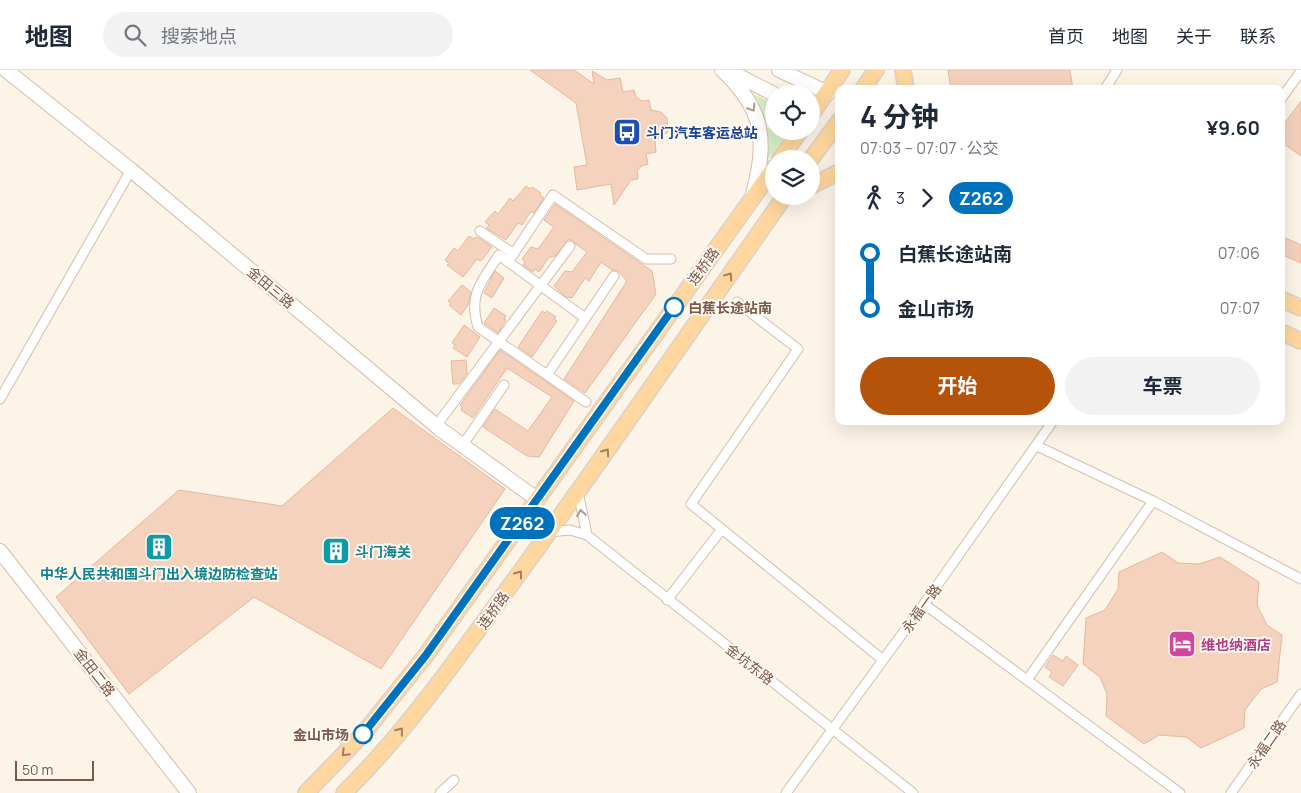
<!DOCTYPE html>
<html lang="zh">
<meta charset="utf-8">
<style>
:root{--surface:#fff;--page:#f2f2f3;--text:#1f2937;--muted:#747a83;--line:#e0e1e3;--accent:#b45309}
body{margin:0;font-family:Manrope,"Noto Sans SC",sans-serif;background:var(--page);color:var(--text);height:100vh;display:flex;flex-direction:column;font-size:19px;white-space:nowrap}
*{box-sizing:border-box;margin:0}
p{font-size:16px;color:var(--muted)}
.icon{flex:none;width:28px;height:28px;fill:none;stroke:currentColor;stroke-width:2;stroke-linecap:round;stroke-linejoin:round}
.map{position:relative;flex:1;overflow:hidden}
.sheet{position:absolute;left:835px;top:15px;width:450px;height:340px;display:flex;flex-direction:column;background:var(--surface);border-radius:10px;box-shadow:0 5px 20px #0002}
.sheet>*{flex:none}
.badge{padding:0 10px;border-radius:16px;font-size:18px;line-height:32px}
.buttons{position:absolute;left:765px;top:15px;display:grid;gap:10px}
.buttons a{display:grid;place-items:center;width:55px;height:55px;border-radius:50%;background:var(--surface);box-shadow:0 5px 20px #0002;font-size:25px}
.scale{position:absolute;left:15px;bottom:12px;width:79px;box-sizing:border-box;padding-left:5px;border:2px solid #7a594a;border-top:0;font-size:14px;line-height:18px;white-space:nowrap;color:#7a594a;-webkit-text-stroke:4px #fff8ef;paint-order:stroke}
.map>.badge{position:absolute;translate:-50% -50%;box-shadow:0 0 0 2px #fff}
.legs{display:flex;align-items:center;gap:8px;height:55px;padding:0 25px;font-size:16px}
.legs p{margin-inline-start:auto}
.overview{display:flex;align-items:center;justify-content:space-between;height:85px;padding:0 25px}
h1{font-size:28px;font-weight:700;line-height:38px}
.primary-button{display:flex;gap:10px;margin-top:auto;padding:10px 25px}
.primary-button a{flex:1;height:58px;border-radius:30px;background:var(--accent);color:#fff;font-size:20px;font-weight:700;line-height:58px;text-align:center}
.primary-button a+a{background:var(--page);color:var(--text)}
ul{padding:0 25px;list-style:none}
li{display:flex;align-items:center;gap:18px;height:55px;font-size:19px}
li i{display:grid;place-items:center;width:8px;height:100%;margin:0 6px;background:currentColor}
li i::after{content:'';width:12px;height:12px;margin:-6px;border:4px solid;border-radius:50%;background:var(--surface)}
li p{margin-inline-start:auto}
li:first-child i{background:linear-gradient(#0000 50%,currentColor 0)}
li:last-child i{background:linear-gradient(currentColor 50%,#0000 0)}
header{display:flex;align-items:center;gap:30px;box-sizing:border-box;height:70px;padding:0 25px;background:var(--surface);border-bottom:1px solid var(--line)}
header strong{font-size:24px}
nav{display:flex;gap:28px;margin-inline-start:auto;font-size:18px}
.search{width:350px;height:45px;background:var(--page);display:flex;align-items:center;gap:12px;box-sizing:border-box;padding:0 18px;border-radius:28px;color:var(--muted);font-size:19px}
.map>svg:first-child{display:block}
.green{fill:#d6edc5}
.building{fill:#f4d2be;stroke:#e8b79d}
.lines{fill:none;stroke-linecap:round;stroke-linejoin:round}
.street-casing{stroke:#d3beaf;stroke-width:11}
.secondary-casing{stroke:#d7bdac;stroke-width:16}
.primary-casing{stroke:#dad1cc;stroke-width:18}
.street{stroke:#fff;stroke-width:9}
.secondary{stroke:#fff;stroke-width:14}
.primary{stroke:#ffd79e;stroke-width:15}
.oneway{stroke:#af9b92}
.oneway2{stroke:#a27f63}
.line-1-casing{stroke:#fff;stroke-width:11}
.line-1{stroke:#0072bc;stroke-width:8}
.stop-1-dot{fill:#fff;stroke:#0072bc;stroke-width:2.5}
.labels{text-anchor:middle;dominant-baseline:central;stroke-width:4;stroke-linejoin:round;paint-order:stroke}
.transit-label{font-size:14px;font-weight:bold;fill:#164399;stroke:#fff8ef;text-anchor:start}
.street-label{font-size:14px;fill:#7a594a;stroke:#fff8ef}
.stop-label{font-size:14px;font-weight:bold;fill:#7a594a;stroke:#fff8ef;text-anchor:start}
.culture-label{font-size:14px;font-weight:bold;fill:#0d838f;stroke:#fff8ef;text-anchor:start}
.hotel-label{font-size:14px;font-weight:bold;fill:#b23c85;stroke:#fff8ef;text-anchor:start}
</style>
<header>
<strong>地图</strong>
<div class="search"><svg class="icon" aria-label="search" viewBox="0 0 24 24"><circle cx="10" cy="10" r="6"/><path d="M15 15l6 6"/></svg>搜索地点</div>
<nav><a>首页</a><a>地图</a><a>关于</a><a>联系</a></nav>
</header>
<div class="map">
<svg width="1301" height="723" viewBox="0 0 1301 723">
<rect width="100%" height="100%" fill="#fdf4e8"/>
<path class="green" d="M749,23l25,10v14l-11,4z
M774,57v4h14l-19,27 -3,-1 -1,-28z"/>
<path class="building" d="M530,0h44l20,14 -2,-13 15,9 13,-2 3,14 11,-2 2,7 6,4 7,-1 2,10 10,2 6,6 1,14 -13,9 1,11 -10,2 2,10 -7,2 -4,5 1,8 -7,1 -17,25 -3,-21 -34,6 -3,-23 13,-2 -11,-62z
M948,0h122l3,19h-122z
M1301,31v55l-20,-14v-14z
M526,116l4,3 2,-2 9,6 -1,2 4,3 -10,15 -3,-2 -9,14 -4,-2 -12,17 -20,-12 3,-3 -4,-3 10,-11 3,3 12,-16 3,3z
M555,134l97,67 4,23 -71,99 -21,-14 63,-98 -9,-10 -6,-1 -11,-8 -12,19 -4,-3 -13,20 -6,-1 -12,-11 11,-15 7,1 15,-20 -18,-13 -14,17 -6,1 -10,15 -4,-3 -2,3 -10,-7 2,-3 -3,-3 9,-12 7,2 16,-22 -10,-7z
M469,166l5,3 2,-2 3,1 13,9 -11,14 -4,-2 -14,18 -16,-12 2,-1 -4,-4 9,-12 4,3z
M1281,166l20,9v18l-20,-9z
M495,201l9,7 -12,20 -8,-5z
M462,215l9,7 -3,13 -7,10 -12,-10 2,-2 -3,-2z
M494,238l12,8 -2,3 2,1 -8,13 -14,-10z
M542,241l3,2 2,-2 9,6 -2,2 3,2 -25,36 -14,-10z
M464,255l16,12 -13,20 -14,-9 2,-3 -3,-2z
M500,280l74,51 -35,56 -12,-1 -44,-29 12,-18 33,22 24,-34 -45,-29 -34,50 -12,-8 1,-3 -2,-2z
M466,290l1,14 -8,10h-6l-2,-23z
M393,338l112,81 -124,180 -127,-72 -125,97 -73,-97 123,-107 103,16z
M1162,482l16,11 21,1 21,-7 39,25 -2,23 10,20 15,10 -5,47 -16,7 -16,21 -1,18 -43,20 -15,-11 -27,-2 -15,9 -38,-28 1,-22 -7,-17 -17,-13 3,-46 19,-8 13,-21 1,-17z
M1053,585l10,6 3,-5 12,9 -15,21 -14,-9 3,-5 -7,-5z"/>
<g class="lines">
<g class="street-casing">
<path id="street" d="M1105,19l12,-19
M1281,29l20,-28
M480,161l34,23
M508,192l45,-67 93,64h25
M737,232l61,47 -107,155 192,156
M585,248l-86,-63c-17,26 -31,39 -21,72l108,75
M547,305l67,-99
M0,329l131,-229
M436,356l134,-180
M462,376l42,-61
M1037,376l116,55 148,78
M578,422l9,43
M549,462l21,-2 17,5 326,258
M667,530l55,-71
M924,534l256,189
M1027,610l126,-179
M440,723l14,-13
M786,723l138,-189 129,-183
M1231,723l70,-99"/>
</g>
<g class="secondary-casing">
<path id="secondary" d="M6,0l125,100 309,259 98,71
M722,0c44,41 45,72 30,128
M727,0l47,24
M779,0l49,23
M0,481l189,242"/>
</g>
<g class="primary-casing">
<path id="primary" d="M903,0l3,19
M863,19l13,-19
M811,45l31,-45
M780,89l20,-28
M811,89l28,-38
M811,116l28,-14
M1281,229l20,9
M1281,262l20,9
M306,723l57,-59 63,-79 348,-487
M344,723c66,-65 119,-143 174,-218 91,-125 178,-253 267,-379"/>
</g>
<use href="#street" class="street"/>
<use href="#secondary" class="secondary"/>
<use href="#primary" class="primary"/>
</g>
<defs><path id="oneway-chevron" d="M-2-3.5L2.5 0L-2 3.5" fill="none" stroke-width="1.6" stroke-linecap="round" stroke-linejoin="round" transform="scale(1.25)"/></defs>
<g class="oneway">
<use href="#oneway-chevron" transform="translate(752 38) rotate(58)"/>
<use href="#oneway-chevron" transform="translate(581 443) rotate(-99)"/>
</g>
<g class="oneway2">
<use href="#oneway-chevron" transform="translate(729 206) rotate(-55)"/>
<use href="#oneway-chevron" transform="translate(606 382) rotate(-55)"/>
<use href="#oneway-chevron" transform="translate(519 504) rotate(-54)"/>
<use href="#oneway-chevron" transform="translate(400 661) rotate(-51)"/>
<use href="#oneway-chevron" transform="translate(345 683) rotate(135)"/>
</g>
<g class="lines">
<g class="line-1-casing">
<path id="line-1" d="M363,664l63,-79 248,-348"/>
</g>
<use href="#line-1" class="line-1"/>
</g>
<defs>
<g id="bus-square" transform="scale(1.4375)"><rect x="-9" y="-9" width="18" height="18" rx="4" fill="#1a4fb4" stroke="#fff8ef"/><path d="M-5-6H5V4H4V6H2V4H-2V6H-4V4H-5ZM-3.5-4V0h7V-4ZM-3.5 1.2v1.5H-2V1.2ZM2 1.2v1.5H3.5V1.2Z" fill="#fff"/></g>
<g id="building-square" transform="scale(1.4375)"><rect x="-9" y="-9" width="18" height="18" rx="4" fill="#0f9aa8" stroke="#fff8ef"/><path d="M-4-6H4V6H1V3H-1V6H-4ZM-2.5-4.3h1.7v1.8h-1.7ZM.8-4.3h1.7v1.8H.8ZM-2.5-1h1.7V.8h-1.7ZM.8-1h1.7V.8H.8Z" fill="#fff"/></g>
<g id="hotel-square" transform="scale(1.4375)"><rect x="-9" y="-9" width="18" height="18" rx="4" fill="#d1479c" stroke="#fff8ef"/><path d="M-6-4.5h1.5V1H6V5H4.5V3h-9V5H-6ZM-4 0a1.8 1.8 0 1 1 3.6 0ZM.5 0V-2.5h3Q6-2.5 6 0Z" fill="#fff"/></g>
</defs>
<g fill-rule="evenodd">
<use href="#bus-square" x="627" y="62"/>
<use href="#building-square" x="159" y="477"/>
<use href="#building-square" x="336" y="481"/>
<use href="#hotel-square" x="1182" y="574"/>
</g>
<g class="stop-1-dot">
<circle cx="674" cy="237" r="9"/>
<circle cx="363" cy="664" r="9"/>
</g>
<g class="labels">
<g class="transit-label">
<text x="646" y="62">斗门汽车客运总站</text>
</g>
<g class="street-label">
<text transform="translate(703 196) rotate(-54)">连桥路</text>
<text transform="translate(271 217) rotate(40)">金田三路</text>
<text transform="translate(921 538) rotate(-54)">永福一路</text>
<text transform="translate(493 540) rotate(-54)">连桥路</text>
<text transform="translate(750 594) rotate(38)">金坑东路</text>
<text transform="translate(95 602) rotate(52)">金田二路</text>
<text transform="translate(1266 674) rotate(-55)">永福二路</text>
</g>
<g class="stop-label">
<text x="688" y="237">白蕉长途站南</text>
<text x="349" y="664" text-anchor="end">金山市场</text>
</g>
<g class="culture-label">
<text x="355" y="481">斗门海关</text>
<text x="159" y="503" text-anchor="middle">中华人民共和国斗门出入境边防检查站</text>
</g>
<g class="hotel-label">
<text x="1201" y="574">维也纳酒店</text>
</g>
</g>
</svg>
<div class="buttons">
<a><svg class="icon" aria-label="locate" viewBox="0 0 24 24"><circle cx="12" cy="12" r="6"/><path d="M12 2v4M12 18v4M2 12h4M18 12h4"/></svg></a>
<a><svg class="icon" aria-label="layers" viewBox="0 0 24 24"><path d="M12 4l9 5-9 5-9-5zM3 14l9 5 9-5"/></svg></a>
</div>
<div class="scale">50 m</div>
<b class="badge" style="left:522px;top:453px;background:#0072bc;color:#fff">Z262</b>
<section class="sheet">
<div class="overview"><div><h1>4 分钟</h1><p>07:03 – 07:07 · 公交</p></div><b>¥9.60</b></div>
<div class="legs"><svg class="icon" aria-label="walk" viewBox="0 0 24 24"><circle cx="13" cy="4" r="2"/><path d="M13 8l-2 6 4 7M11 14l-3 7M7 12l3-4h3l4 4"/></svg>3<svg class="icon" aria-label="forward" viewBox="0 0 24 24"><path d="M9 5l7 7-7 7"/></svg><b class="badge" style="background:#0072bc;color:#fff">Z262</b></div>
<ul>
<li><i style="color:#0072bc"></i><b>白蕉长途站南</b><p>07:06</p></li>
<li><i style="color:#0072bc"></i><b>金山市场</b><p>07:07</p></li>
</ul>
<div class="primary-button"><a>开始</a><a>车票</a></div>
</section>
</div>
